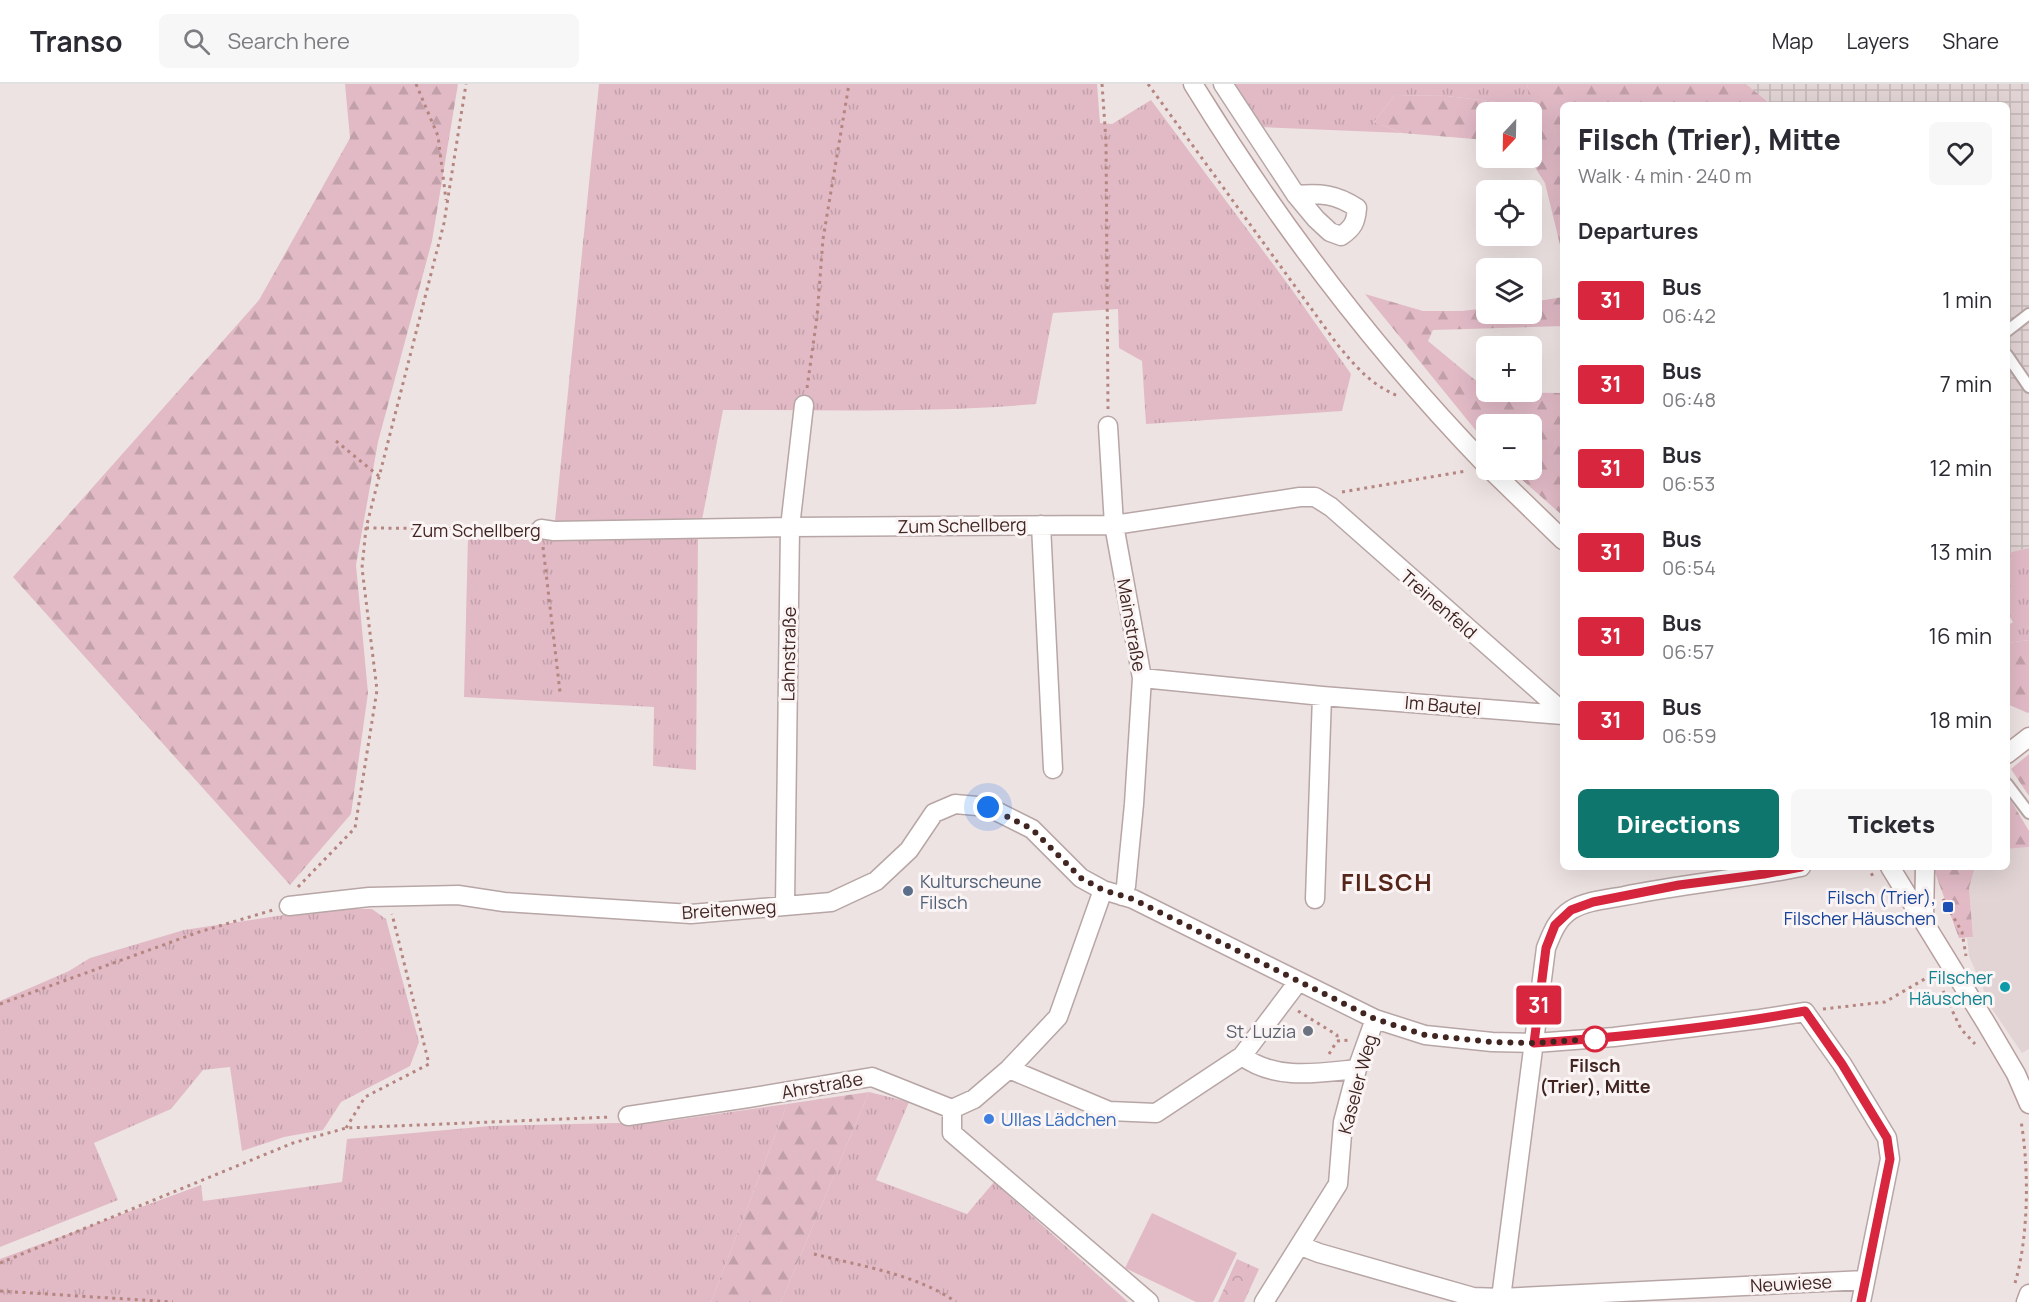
<!DOCTYPE html>
<meta charset="utf-8">
<style>
:root{--surface:#fff;--page:#f7f7f7;--text:#2b2b33;--muted:#7c7c81;--line:#e1e1e2;--accent:#0f766e}
body{margin:0;font-family:Manrope,sans-serif;background:var(--page);color:var(--text);height:100vh;display:flex;flex-direction:column;font-size:22px;white-space:nowrap}
*{box-sizing:border-box;margin:0}
p{font-size:20px;color:var(--muted)}
.icon{flex:none;width:33px;height:33px;fill:none;stroke:currentColor;stroke-width:2;stroke-linecap:round;stroke-linejoin:round}
.map{position:relative;flex:1;overflow:hidden}
.drawer{position:absolute;left:1560px;top:18px;width:450px;height:768px;display:flex;flex-direction:column;background:var(--surface);border-radius:9px;box-shadow:0 6px 24px #0002}
.drawer>*{flex:none}
.badge{padding:0 12px;border-radius:4px;font-size:21px;line-height:39px}
.needle{width:39px;rotate:202deg}
.controls{position:absolute;left:1476px;top:18px;display:grid;gap:12px}
.controls a{display:grid;place-items:center;width:66px;height:66px;border-radius:9px;background:var(--surface);box-shadow:0 6px 24px #0002;font-size:30px}
.you{position:absolute;width:30px;height:30px;margin:-15px;border:4px solid #fff;border-radius:50%;background:#1a73e8;box-shadow:0 0 0 9px #1a73e833}
.map>.badge{position:absolute;translate:-50% -50%;box-shadow:0 0 0 3px #fff}
h2{padding:0 18px;font-size:22px;line-height:54px}
.round{display:grid;place-items:center;flex:none;width:63px;height:63px;border-radius:9px;background:var(--page)}
.head{display:flex;align-items:center;justify-content:space-between;height:102px;padding:0 18px}
h1{font-size:28px;font-weight:800;line-height:45px}
.primary-button{display:flex;gap:12px;margin-top:auto;padding:12px 18px}
.primary-button a{flex:1;height:69px;border-radius:9px;background:var(--accent);color:#fff;font-size:24px;font-weight:800;line-height:69px;text-align:center}
.primary-button a+a{background:var(--page);color:var(--text)}
ul{padding:0;list-style:none}
li{display:flex;align-items:center;gap:18px;height:84px;padding:0 18px}
li div{flex:1}
li b{display:block;font-size:22px}
li em{font-style:normal}
li .badge{min-width:66px;font-weight:700;text-align:center}
header{display:flex;align-items:center;gap:36px;box-sizing:border-box;height:84px;padding:0 30px;background:var(--surface);border-bottom:2px solid var(--line)}
header strong{font-size:28px}
nav{display:flex;gap:33px;margin-inline-start:auto;font-size:21px}
.search{width:420px;height:54px;background:var(--page);display:flex;align-items:center;gap:15px;box-sizing:border-box;padding:0 21px;border-radius:9px;color:var(--muted);font-size:22px}
.map>svg:first-child{display:block}
.built{fill:#e2d4d4}
.industrial{fill:url(#industrial-grid)}
.grass{fill:url(#grass-tufts)}
.forest{fill:url(#forest-firs)}
.park{fill:url(#park-crowns)}
.garden{fill:#e1bac6}
.lines{fill:none;stroke-linecap:round;stroke-linejoin:round}
.lane-casing{stroke:#b7a6a5;stroke-width:14}
.street-casing{stroke:#b7a6a5;stroke-width:21}
.secondary-casing{stroke:#b89f9d;stroke-width:21}
.path{stroke:#b58680;stroke-width:3;stroke-dasharray:3 4.5;stroke-linecap:butt}
.lane{stroke:#fff;stroke-width:10}
.street{stroke:#fff;stroke-width:18}
.secondary{stroke:#fff;stroke-width:18}
.line-casing{stroke:#fff;stroke-width:14}
.line{stroke:#d7263d;stroke-width:9}
.walk{stroke:#412521;stroke-width:6;stroke-dasharray:0 10.8}
.service-dot{fill:#5c6f8a;stroke:#faf4f4;stroke-width:2}
.transit-dot{fill:#1a4fb4;stroke:#faf4f4;stroke-width:2}
.culture-dot{fill:#0f9aa8;stroke:#faf4f4;stroke-width:2}
.worship-dot{fill:#6b7280;stroke:#faf4f4;stroke-width:2}
.stop-dot{fill:#fff;stroke:#d7263d;stroke-width:3}
.shop-dot{fill:#3f7fe0;stroke:#faf4f4;stroke-width:2}
.labels{text-anchor:middle;dominant-baseline:central;stroke-width:6;stroke-linejoin:round;paint-order:stroke}
.street-label{font-size:18px;fill:#412521;stroke:#faf4f4}
.service-label{font-size:18px;fill:#4e5e75;stroke:#faf4f4;text-anchor:start}
.transit-label{font-size:18px;fill:#164399;stroke:#faf4f4;text-anchor:end}
.culture-label{font-size:18px;fill:#0d838f;stroke:#faf4f4;text-anchor:end}
.worship-label{font-size:18px;fill:#5b616d;stroke:#faf4f4;text-anchor:end}
.stop-label{font-size:18px;font-weight:bold;fill:#412521;stroke:#faf4f4}
.shop-label{font-size:18px;fill:#366cbe;stroke:#faf4f4;text-anchor:start}
.district-label{font-size:24px;font-weight:bold;letter-spacing:1.5px;fill:#56251a;stroke:#faf4f4}
</style>
<header>
<strong>Transo</strong>
<div class="search"><svg class="icon" aria-label="search" viewBox="0 0 24 24"><circle cx="10" cy="10" r="6"/><path d="M15 15l6 6"/></svg>Search here</div>
<nav><a>Map</a><a>Layers</a><a>Share</a></nav>
</header>
<div class="map">
<svg width="2029" height="1218" viewBox="0 0 2029 1218">
<defs>
<pattern id="industrial-grid" width="8" height="8" patternUnits="userSpaceOnUse" patternTransform="scale(1.5)"><rect width="8" height="8" fill="#e2d4d4"/><path d="M0 4h8M4 0v8" fill="none" stroke="#c3b6b6"/></pattern>
<pattern id="grass-tufts" width="24" height="20" patternUnits="userSpaceOnUse" patternTransform="scale(1.5)"><rect width="24" height="20" fill="#e1bac6"/><path d="M3 7l-1-3M5 7V3M7 7l1-3M15 17l-1-3M17 17v-4M19 17l1-3" fill="none" stroke="#c2a0aa"/></pattern>
<pattern id="forest-firs" width="22" height="20" patternUnits="userSpaceOnUse" patternTransform="scale(1.5)"><rect width="22" height="20" fill="#e1bac6"/><path d="M5 1l3.5 6h-7zM16 11l3.5 6h-7z" fill="#c2a0aa"/></pattern>
<pattern id="park-crowns" width="20" height="18" patternUnits="userSpaceOnUse" patternTransform="scale(1.5)"><rect width="20" height="18" fill="#e1bac6"/><path d="M2 6a3 3 0 1 1 6 0M12 15a3 3 0 1 1 6 0" fill="none" stroke="#c2a0aa"/></pattern>
</defs>
<rect width="100%" height="100%" fill="#eee3e3"/>
<path class="built" d="M2029,763v202l-7,4 -30,-44 -23,-53 -2,-18 6,-1 -4,-49 6,-21h32v-18z"/>
<path class="industrial" d="M1746,0h283v464l-22,5v-448h-234z"/>
<path class="grass" d="M599,0h498l3,39 12,1 39,-24 139,187 61,87 -9,37 -196,13 -4,-63 -23,-13 -1,-39 -65,4 -17,91c-104,9 -208,6 -313,6l-21,110 -148,11z
M1233,0h294l4,22 -84,-10 -52,-1 -21,27 28,11 -141,-6z
M468,452l230,2 -2,232 -43,-4 1,-59 -190,-10z
M2029,464v92l-22,3v-17l6,-4 -6,-9v-60z
M347,825h25l14,10 33,123 -9,24 -69,36 -18,28 -39,7 -42,14 -12,-84 -27,3 -32,39 -77,34 24,57 -118,47v-246l69,-30 21,-13 94,-28 107,-16z
M869,1008l40,10 -33,78 91,34 27,-32 134,120h-347z
M787,1020l-76,198h-711v-43l201,-74 2,16 139,-19 5,-43 143,-13 171,-4z"/>
<path class="forest" d="M345,0h113l-26,157 -54,201 -22,123 12,128 -17,121 -61,71 -277,-308 246,-277 91,-162z
M1527,0h219l26,21h-209v152l-18,-74 -16,-25h3v-46h-46v28l-84,-7 -28,-11 21,-27 52,1 83,10z
M1365,210l58,17h39l24,-3v6h46v-12l31,-5v29l-130,4 -5,11 58,48v3l77,1v123l-52,-46h21v-46h-46v19z
M2029,556v72l-1,1 -21,-9v-61z
M2029,670v42l-18,-27z
M2007,710l22,37v16l-22,2z
M1933,783h42l-6,21 4,49 -14,1z
M869,1008l-88,210h-70l76,-198z"/>
<path class="park" d="M1237,1175l22,10 -15,33h-26z"/>
<path class="garden" d="M1152,1129l85,40 -24,49h-17l-71,-34z"/>
<g class="lines">
<g class="lane-casing">
<path id="lane" d="M2007,247l22,-17
M2007,271l22,32
M2007,700l22,29"/>
</g>
<g class="street-casing">
<path id="street" d="M1223,0l73,111 20,24 14,13 11,4c12,-8 15,-14 16,-28 -21,-14 -36,-15 -61,-13
M1108,342l6,99 28,153 -8,126 -8,82 -4,10
M1041,441l12,244
M541,445l13,2 236,-4 324,-2 186,-28h15l16,10 232,205
M1142,594l180,18 241,19
M1315,815l7,-203
M785,821l5,-378 14,-122
M289,822l80,-9 89,-2 46,7 187,12 140,-12 45,-21 33,-31 25,-37 21,-9 33,3 44,22 49,49 22,12 30,9 242,120 50,16 67,7 43,1 79,-6 146,-18 45,-7 37,52 45,74 3,21 -29,143
M1242,972c34,25 76,17 115,13
M1009,985l100,42 47,2 86,-57 56,-74
M952,1025v24l197,169
M628,1032l120,-18 124,-21 80,32 22,-10 35,-30 49,-52 45,-127
M1301,1162l18,7 154,44 28,1 45,-350c6,-15 11,-29 25,-38 14,-9 36,-11 53,-14 59,-12 118,-17 177,-29
M1501,1214l364,-18
M1264,1218l74,-118 5,-62 14,-53 18,-50"/>
</g>
<g class="secondary-casing">
<path id="secondary" d="M1193,0c84,137 182,266 293,381
M1491,386l72,70
M2007,670l22,-17
M1890,783l96,156 30,51 13,30
M1924,835l1,-52
M2026,1218l3,-8"/>
</g>
<path class="path" d="M416,0l22,52 8,64
M1102,0l4,57 2,268
M1148,0l189,260c19,23 33,40 61,52
M807,304l10,-71 6,-78 26,-155
M336,357l44,36
M1342,408l124,-21
M366,444l157,1
M543,463l17,145
M1867,783l6,9
M298,803l57,-59 22,-138 -15,-122 4,-40 78,-305 22,-139
M1943,815l19,33 4,24
M1943,907l18,38 14,15
M0,920l199,-72 74,-22
M1823,925l62,-7 50,-29
M1298,927l39,24v6
M1337,957l13,-1
M1329,970l8,-13
M346,1044l19,-31 64,-33 -37,-150
M814,1170c46,12 102,20 142,48
M0,1179l293,-120 53,-15 265,-11
M2015,1199c14,-47 14,-116 6,-162
M0,1207l173,11"/>
<use href="#lane" class="lane"/>
<use href="#street" class="street"/>
<use href="#secondary" class="secondary"/>
</g>
<g class="lines">
<g class="line-casing">
<path id="line" d="M1801,783l-37,7 -85,11 -86,17 -22,8 -16,15 -9,23 -12,95c91,-6 182,-16 271,-32l37,53 45,74 3,21 -29,143"/>
</g>
<use href="#line" class="line"/>
<path class="walk" d="M988,723l44,22 49,49 22,12 30,9 242,120 50,16 67,7 42,1 61,-4"/>
</g>
<circle class="service-dot" cx="908" cy="807" r="6"/>
<rect class="transit-dot" x="1942" y="817" width="12" height="12" rx="3"/>
<circle class="culture-dot" cx="2005" cy="903" r="6"/>
<circle class="worship-dot" cx="1308" cy="947" r="6"/>
<circle class="stop-dot" cx="1595" cy="955" r="12"/>
<circle class="shop-dot" cx="989" cy="1035" r="6"/>
<g class="labels">
<g class="street-label">
<text transform="translate(962 441) rotate(-1)">Zum Schellberg</text>
<text x="476" y="446">Zum Schellberg</text>
<text transform="translate(1439 520) rotate(41)">Treinenfeld</text>
<text transform="translate(1132 541) rotate(80)">Mainstraße</text>
<text transform="translate(788 570) rotate(-89)">Lahnstraße</text>
<text transform="translate(1443 621) rotate(5)">Im Bautel</text>
<text transform="translate(729 825) rotate(-4)">Breitenweg</text>
<text transform="translate(1357 1000) rotate(-75)">Kaseler Weg</text>
<text transform="translate(822 1001) rotate(-10)">Ahrstraße</text>
<text transform="translate(1791 1199) rotate(-3)">Neuwiese</text>
</g>
<g class="service-label">
<text x="920" y="797">Kulturscheune<tspan x="920" dy="21">Filsch</tspan></text>
</g>
<g class="transit-label">
<text x="1936" y="813">Filsch (Trier),<tspan x="1936" dy="21">Filscher Häuschen</tspan></text>
</g>
<g class="culture-label">
<text x="1993" y="893">Filscher<tspan x="1993" dy="21">Häuschen</tspan></text>
</g>
<g class="worship-label">
<text x="1296" y="947">St. Luzia</text>
</g>
<g class="stop-label">
<text x="1595" y="981">Filsch<tspan x="1595" dy="21">(Trier), Mitte</tspan></text>
</g>
<g class="shop-label">
<text x="1001" y="1035">Ullas Lädchen</text>
</g>
<g class="district-label">
<text x="1387" y="797">FILSCH</text>
</g>
</g>
</svg>
<div class="controls">
<a><svg class="needle" viewBox="-14 -14 28 28"><path d="M0-13l5 13h-10z" fill="#e53935"/><path d="M0 13l5-13h-10z" fill="#7c7c81"/></svg></a>
<a><svg class="icon" aria-label="locate" viewBox="0 0 24 24"><circle cx="12" cy="12" r="6"/><path d="M12 2v4M12 18v4M2 12h4M18 12h4"/></svg></a>
<a><svg class="icon" aria-label="layers" viewBox="0 0 24 24"><path d="M12 4l9 5-9 5-9-5zM3 14l9 5 9-5"/></svg></a>
<a>+</a>
<a>−</a>
</div>
<div class="you" style="left:988px;top:723px"></div>
<b class="badge" style="left:1539px;top:921px;background:#d7263d;color:#fff">31</b>
<section class="drawer">
<div class="head"><div><h1>Filsch (Trier), Mitte</h1><p>Walk · 4 min · 240 m</p></div><a class="round"><svg class="icon" aria-label="heart" viewBox="0 0 24 24"><path d="M12 20l-8-8c-3-5 5-10 8-4 3-6 11-1 8 4z"/></svg></a></div>
<h2>Departures</h2>
<ul>
<li><span class="badge" style="background:#d7263d;color:#fff">31</span><div><b>Bus</b><p>06:42</p></div><em>1 min</em></li>
<li><span class="badge" style="background:#d7263d;color:#fff">31</span><div><b>Bus</b><p>06:48</p></div><em>7 min</em></li>
<li><span class="badge" style="background:#d7263d;color:#fff">31</span><div><b>Bus</b><p>06:53</p></div><em>12 min</em></li>
<li><span class="badge" style="background:#d7263d;color:#fff">31</span><div><b>Bus</b><p>06:54</p></div><em>13 min</em></li>
<li><span class="badge" style="background:#d7263d;color:#fff">31</span><div><b>Bus</b><p>06:57</p></div><em>16 min</em></li>
<li><span class="badge" style="background:#d7263d;color:#fff">31</span><div><b>Bus</b><p>06:59</p></div><em>18 min</em></li>
</ul>
<div class="primary-button"><a>Directions</a><a>Tickets</a></div>
</section>
</div>
